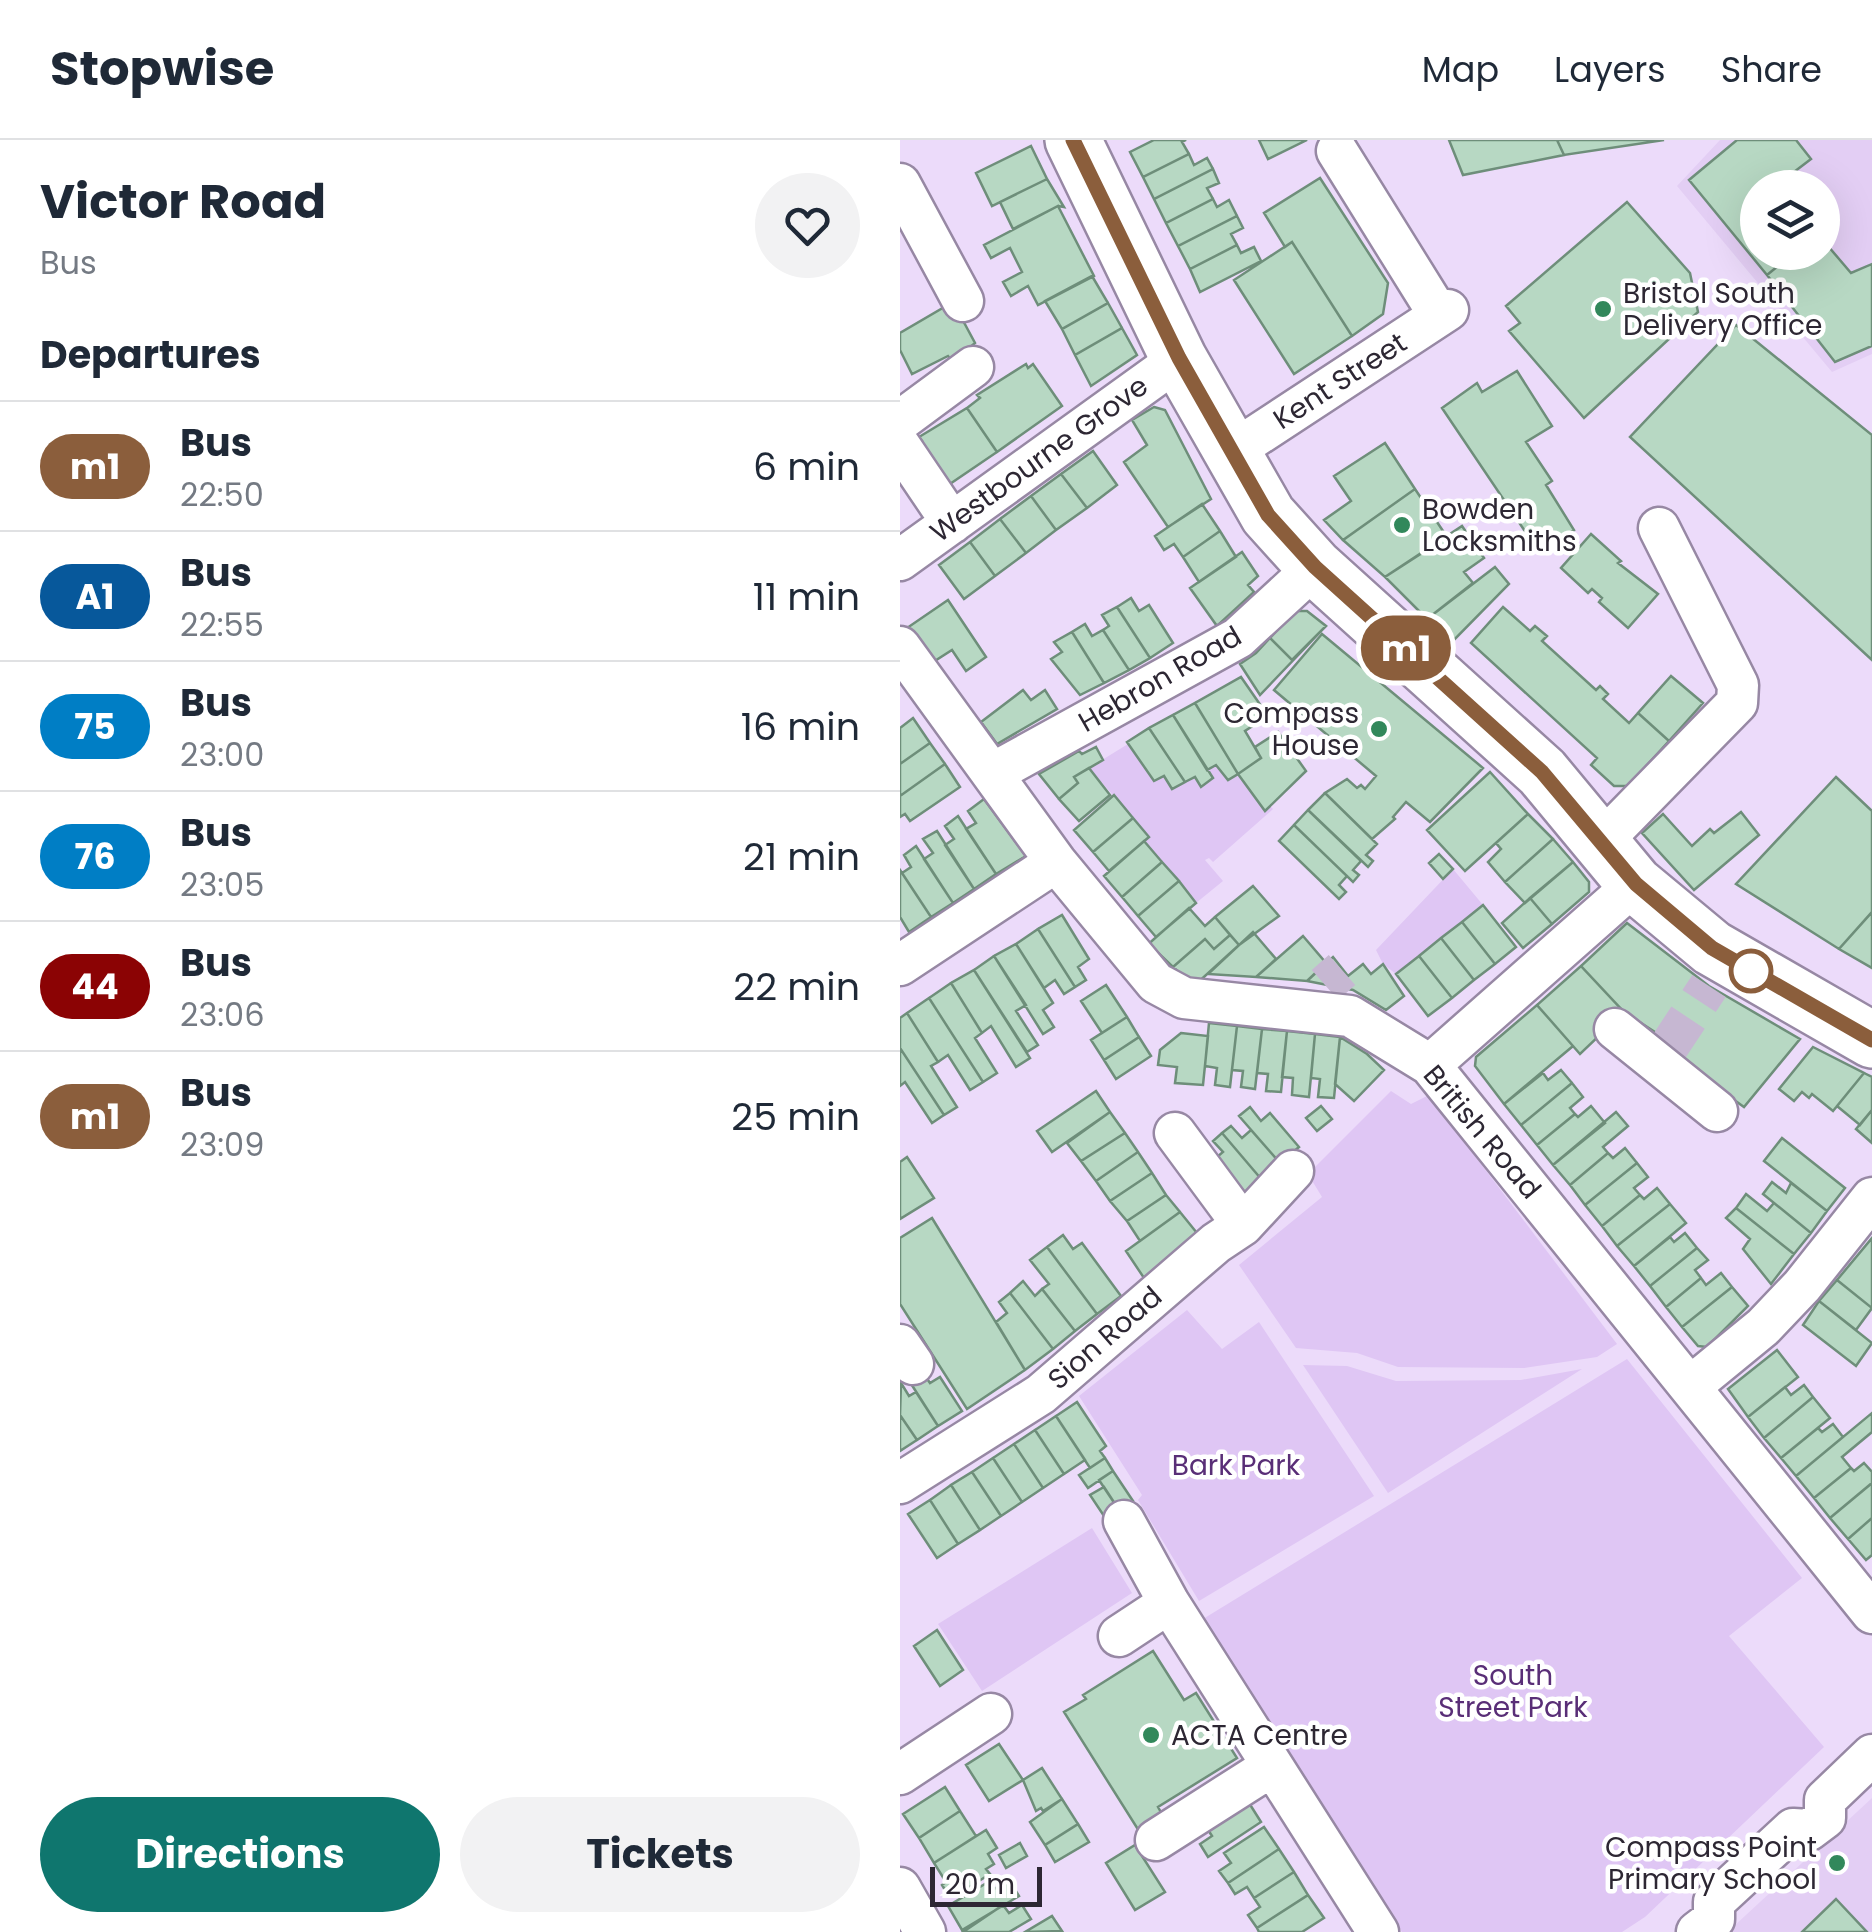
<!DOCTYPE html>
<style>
:root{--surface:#fff;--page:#f2f2f3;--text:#1f2937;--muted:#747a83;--line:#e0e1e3;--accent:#0f766e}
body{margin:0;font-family:Poppins,sans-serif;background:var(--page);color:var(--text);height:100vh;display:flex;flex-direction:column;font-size:38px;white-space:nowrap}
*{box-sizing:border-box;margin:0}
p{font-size:32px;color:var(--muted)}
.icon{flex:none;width:55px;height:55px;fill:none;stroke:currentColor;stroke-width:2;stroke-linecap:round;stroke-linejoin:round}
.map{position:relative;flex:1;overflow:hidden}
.panel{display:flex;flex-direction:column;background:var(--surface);width:900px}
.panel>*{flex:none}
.badge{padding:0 20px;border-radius:32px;font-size:35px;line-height:65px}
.fabs{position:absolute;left:840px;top:30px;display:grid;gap:20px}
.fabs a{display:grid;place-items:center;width:100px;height:100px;border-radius:50%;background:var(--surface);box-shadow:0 10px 40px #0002;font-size:50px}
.scale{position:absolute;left:30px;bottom:25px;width:112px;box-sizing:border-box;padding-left:10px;border:5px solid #2d2733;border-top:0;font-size:28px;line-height:35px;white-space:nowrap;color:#2d2733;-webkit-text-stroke:8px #fff;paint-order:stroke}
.map>.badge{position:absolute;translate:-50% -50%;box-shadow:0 0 0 5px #fff}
h2{padding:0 40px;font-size:38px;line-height:90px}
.round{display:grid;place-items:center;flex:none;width:105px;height:105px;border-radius:52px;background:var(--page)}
.headline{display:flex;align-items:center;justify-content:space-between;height:170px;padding:0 40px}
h1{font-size:48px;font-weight:700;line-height:75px}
.cta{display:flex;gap:20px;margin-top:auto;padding:20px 40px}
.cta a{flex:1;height:115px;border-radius:60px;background:var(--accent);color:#fff;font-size:40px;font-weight:700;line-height:115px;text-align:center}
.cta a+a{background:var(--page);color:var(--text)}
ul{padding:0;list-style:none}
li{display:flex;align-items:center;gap:30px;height:130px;padding:0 40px;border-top:2px solid var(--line)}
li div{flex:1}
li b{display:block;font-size:38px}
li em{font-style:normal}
li .badge{min-width:110px;font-weight:700;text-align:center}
header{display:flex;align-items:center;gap:60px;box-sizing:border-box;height:140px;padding:0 50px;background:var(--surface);border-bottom:2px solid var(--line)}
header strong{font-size:48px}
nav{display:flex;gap:55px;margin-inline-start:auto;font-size:35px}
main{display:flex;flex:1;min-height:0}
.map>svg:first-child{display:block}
.built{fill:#e3cef4;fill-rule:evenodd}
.green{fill:#dfc6f4}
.building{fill:#b7d8c3;stroke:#6e8e7a;stroke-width:2.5}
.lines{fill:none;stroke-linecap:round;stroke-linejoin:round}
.minor-tunnel{stroke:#c6b7d2;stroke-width:40;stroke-dasharray:40 20;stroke-linecap:butt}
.minor-casing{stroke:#9788a4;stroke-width:45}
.highway-casing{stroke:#9788a4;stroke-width:60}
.minor{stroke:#fff;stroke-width:40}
.highway{stroke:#fff;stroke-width:55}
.line-casing{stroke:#fff;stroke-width:22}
.line{stroke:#8b5e3c;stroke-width:15}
.poi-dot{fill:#32885b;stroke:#fff;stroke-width:4}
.stop-dot{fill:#fff;stroke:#8b5e3c;stroke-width:5}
.labels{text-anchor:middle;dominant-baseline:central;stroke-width:9;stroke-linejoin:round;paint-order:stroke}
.poi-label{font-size:28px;fill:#2d2733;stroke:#fff;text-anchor:start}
.street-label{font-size:28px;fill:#2d2733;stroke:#fff}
.park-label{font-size:28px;fill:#592e77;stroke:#fff}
</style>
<header>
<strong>Stopwise</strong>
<nav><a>Map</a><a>Layers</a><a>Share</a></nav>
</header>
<main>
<section class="panel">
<div class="headline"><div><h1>Victor Road</h1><p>Bus</p></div><a class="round"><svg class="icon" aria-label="heart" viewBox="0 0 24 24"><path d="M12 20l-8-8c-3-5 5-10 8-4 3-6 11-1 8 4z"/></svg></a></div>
<h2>Departures</h2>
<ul>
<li><span class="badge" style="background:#8b5e3c;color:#fff">m1</span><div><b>Bus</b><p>22:50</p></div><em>6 min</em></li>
<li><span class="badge" style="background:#07589b;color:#fff">A1</span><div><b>Bus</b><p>22:55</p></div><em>11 min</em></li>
<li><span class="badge" style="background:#007ec5;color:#fff">75</span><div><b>Bus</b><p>23:00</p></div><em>16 min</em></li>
<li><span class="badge" style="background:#007ec5;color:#fff">76</span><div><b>Bus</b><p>23:05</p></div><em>21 min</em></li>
<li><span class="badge" style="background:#8b0304;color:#fff">44</span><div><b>Bus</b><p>23:06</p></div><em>22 min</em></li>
<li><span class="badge" style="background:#8b5e3c;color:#fff">m1</span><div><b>Bus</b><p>23:09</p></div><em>25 min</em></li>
</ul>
<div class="cta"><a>Directions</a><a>Tickets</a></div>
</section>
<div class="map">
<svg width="972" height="1792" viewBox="0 0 972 1792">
<rect width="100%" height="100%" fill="#ecdbfa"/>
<path class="built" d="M820,0h152v214l-40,18 -155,-186zM858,48h64v64h-64z
M972,1658v134h-145l6,-5z"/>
<path class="green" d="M228,604l26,36 10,-4 8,13 23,-12 7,9 11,-7 -6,-9 9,-5 2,4 20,5 35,35 -60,53 -4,-4 -4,2 18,21 -27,22 -52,-62 5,-5 -60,-68z
M553,729l30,36 -87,69 -13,-10 -7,-14z
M491,951l20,13 18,-9 188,249 -20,13 -73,11 -126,-1 -41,-14 -61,-5 -57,-83 83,-68 -14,-23z
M287,1170l35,39 37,-27 115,174 -175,105 -61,-101 4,-5 -63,-99z
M727,1219l175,219 -73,58 95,111 -179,170 -23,15h-220l-199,-313z
M403,1225l44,1 49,15 125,-1 61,-11 -194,124z
M192,1388l40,65 -150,98 -44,-67z"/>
<path class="building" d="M254,0h32l-4,2 7,12 -46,23 -13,-25z
M359,0h48l-39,19z
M549,0h108l7,15 -101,20z
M657,0h107l-100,15z
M837,0h59l15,19 -17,13 13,16h-49v64h37l-28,23 -78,-95z
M131,6l16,33 -55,27 -16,-33z
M289,14l5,11 13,-7 6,11 -59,30 -11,-22z
M313,29l6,14 -12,5 6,11 -47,24 -12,-24z
M420,38l68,105 -5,31 -31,22 -60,-94 -7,5 -21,-34z
M147,39l17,28 -6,-1 -45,23 -13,-27z
M313,59l4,8 12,-7 8,16 -59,30 -12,-23z
M727,62l63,71 8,39 -114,106 -75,-87 11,-8 -14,-17z
M158,66l36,70 -56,29 -10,-19 -17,10 -8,-14 19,-10 -12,-24 -19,10 -7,-13z
M337,76l6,12 -12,6 6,11 -47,24 -12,-23z
M922,99l29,34 21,-9v82l-37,16 -68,-87 28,-23h27z
M392,102l60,94 -58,38 -60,-94z
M337,105l4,8 13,-6 7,14 -61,31 -10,-23z
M192,136l16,27 -46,26 -17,-28z
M53,162l22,41 -22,19 -5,-6 -36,18 -12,-24v-17z
M208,163l14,25 -47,27 -13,-26z
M836,185l136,110v225l-242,-223z
M222,188l15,27 -46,31 -16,-31z
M126,224l2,4 5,-4 29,42 -65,46 -30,-44 13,-10 -3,-3z
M617,231l35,55 -26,16 26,39 -6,4 28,45 -35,22 -97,-144 35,-25 5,9z
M254,267l11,3 46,89 -43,28 -44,-65 23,-17 -15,-25z
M67,268l30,44 -56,38 -30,-40 11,-9 -3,-4z
M485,303l30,46 -72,51 -19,-20 27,-19 -17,-25z
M193,311l24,34 -30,23 -26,-34z
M161,334l26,34 -31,22 -25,-34z
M515,349l32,48 -62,40 -42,-37z
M131,356l25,34 -30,23 -26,-34z
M302,364l18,27 -37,26 -9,-13 -10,6 -9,-14z
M100,379l26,34 -31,23 -25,-34z
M562,386l22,32 -20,14 9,11 -46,36 -42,-42z
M320,391l16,26 -37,25 -16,-25z
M691,394l30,27 -3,2 40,31 -30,34 -29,-26 3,-4 -10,-9 -4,4 -27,-25z
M70,402l25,34 -31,23 -25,-34z
M342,412l16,24 -10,9 6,7 -37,34 -27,-38z
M595,427l14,17 -58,59 -24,-24z
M231,458l8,13 10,-6 24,38 -23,15 -33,-51z
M48,460l38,57 -20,14 -14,-21 -22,14 -23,-36z
M217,467l33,51 -21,12 -26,-40 6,-4 -7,-11z
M603,467l27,24 5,-5 12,10 -5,5 54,49 4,-4 8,8 -5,5 26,24 9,-10 31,28 -41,45h-14l-23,-21 6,-7 -126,-115z
M395,471h12l19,15 -34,34 -22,-22z
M395,471h12l19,15 -66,69 -20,-31 16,-11z
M185,484l7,12 11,-6 26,40 -25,13 -32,-51z
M172,492l32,51 -24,12 -29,-36 11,-7 -8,-10z
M422,494l161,134 -53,54 -24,-20 -13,15 2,2 -23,20 -47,-46 22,-14 10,9 4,-3 4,4 11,-13 -102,-86z
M771,536l32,27 -34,38 -31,-28z
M341,537l27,39 -23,15 16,27 -23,16 -43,-71z
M123,550l8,10 14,-10 12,19 -60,35 -16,-22z
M295,563l43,71 -10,6 -12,-15 -9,5 -34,-55z
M273,575l40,63 -12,9 -6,-10 -10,5 -36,-54z
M13,578l17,25 -30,21v-36z
M249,588l36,54 -13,7 -8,-13 -10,5 -27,-39z
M378,592l28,39 -41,40 -27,-37 23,-16 -6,-11z
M30,603l15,21 -45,32v-32z
M196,607l7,13 -29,17 4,6 -19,16 -20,-25 40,-23 3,3z
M45,624l15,23 -50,34 -5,-7 -5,3v-21z
M189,628l21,27 -31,26 -20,-22 19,-16 -4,-6z
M590,632l38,42 -63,57 -38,-41z
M936,637l36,34v101l-33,37 -103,-65z
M425,653l52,51 -11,11 7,6 -5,6 -60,-57z
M214,655l19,23 -40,34 -19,-22z
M84,659l42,57 -30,18 -30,-45 10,-6 -8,-12z
M408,670l53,51 -8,9 6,5 -6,7 -59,-57z
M841,672l18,23 -65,55 -52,-57 21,-19 29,32 18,-17 4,4z
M628,674l25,25 -48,43 -17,-20 13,-13 -5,-6z
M58,676l38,58 -22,15 -29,-44 9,-6 -9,-13z
M233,678l16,19 -40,34 -16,-19z
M394,685l53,51 -8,9 7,7 -7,7 -60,-58z
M37,691l37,58 -21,14 -29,-44 9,-6 -10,-14z
M653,699l20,23 -48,41 -20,-21z
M244,701l18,21 -40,35 -18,-21z
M16,706l37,57 -22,14 -29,-44 9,-6 -7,-12z
M539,714l14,15 -10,10 -14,-16z
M262,722l17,19 -41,35 -16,-19z
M673,722l16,20v10l-37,32 -22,-26z
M0,730l31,47 -22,15 -9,-15z
M279,741l17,22 -40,34 -18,-21z
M353,746l26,30 -40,29 -24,-28z
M630,758l22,26 -29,24 -21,-25z
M583,765l33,42 -21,17 -33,-42z
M289,768l16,18 10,-9 15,18 -16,14 -9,-10 -32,28 -21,-20h-7z
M972,772v56l-33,-19z
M162,775l27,44 -11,8 8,13 -11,7 -37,-58z
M562,782l33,42 -21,16 -33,-42z
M727,783l82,63 91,53 -56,68 -85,-61 5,-8 -40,-26 -43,-46z
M138,789l37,58 -11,7 -9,-14 -11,8 -28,-44z
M353,792l23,27 -20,18 -48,-3z
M330,795l9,10 -45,41 -21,-19 32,-28 9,10z
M403,796l23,27 -19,18 -51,-4z
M541,798l33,42 -22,18 -33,-42z
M116,804l37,59 -10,7 11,17 -11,7 -49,-78z
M94,816l32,49 -10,6 22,34 -11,7 -53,-82z
M519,816l33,42 -24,18 -32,-42z
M433,817l15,19 15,-12 8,10 12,-10 21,32 -18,14 -33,-20 -46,-9z
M681,826l43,46 -44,42 -43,-49z
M74,830l56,88 -14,9 -25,-41 -9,7 -31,-50z
M51,843l31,50 -7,5 22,35 -14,9 -54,-84z
M206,845l21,32 -25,16 -21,-32z
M29,858l54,84 -13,8 -22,-35 -10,7 -31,-49z
M637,865l36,41 -69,58 -29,-38 1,-9z
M7,873l31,49 -7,4 26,41 -13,8 -44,-67v-30z
M227,877l12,20 -35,23 -13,-20z
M309,883l28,3 -7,61 -15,-2 2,-17 -12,-2z
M337,886l25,3 -7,60 -14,-2 2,-16 -11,-1z
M362,889l25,2 -6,61 -15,-1 2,-17 -11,-1z
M387,891l28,3 -6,63 -17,-2 1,-17 -11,-1z
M281,893l27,3 -5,49 -28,-2 2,-16 -19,-2 2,-15z
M415,894l25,3 -6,61 -16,-1 2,-18 -9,-1z
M239,897l12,19 -35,23 -12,-19z
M440,897l27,17 17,16 -30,31 -19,-17z
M913,907l51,26 -31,38 -21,-17 -3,4 -7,-6 -8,9 -15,-12z
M0,908l44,67 -12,8 -27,-41 -5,4z
M661,930l11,13 -51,42 -17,-21 39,-31 5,7z
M964,933l8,4v33l-12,15 -23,-19z
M672,943l11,14 -13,11 5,6 -38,31 -16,-20z
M196,951l14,21 -58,40 -15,-21z
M421,966l11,13 -15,12 -11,-13z
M691,966l14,17 -52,42 -16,-20 38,-31 3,3z
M350,967l11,14 9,-8 29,34 -19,16 -41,-47z
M972,970v33l-16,-14z
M210,972l15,21 -44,28 -14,-18z
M716,972l12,14 -25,21 5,6 -38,32 -17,-20z
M331,986l11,12 9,-8 29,33 -18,17 -40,-47z
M225,993l13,19 -42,29 -15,-20z
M322,993l40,47 -21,18 -31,-35 13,-11 -10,-11z
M882,998l63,50 -18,23 -63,-50z
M725,1008l12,15 -52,42 -15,-20 38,-32 5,5z
M238,1012l14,21 -42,28 -14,-20z
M7,1017l27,41 -34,21v-57z
M737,1023l11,14 -14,11 6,7 -38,31 -17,-21z
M252,1033l14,22 -39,26 -17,-20z
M872,1042l14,11 5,-10 36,28 -16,22 -48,-39z
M757,1048l13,16 -53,42 -15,-20 38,-31 4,4z
M846,1054l21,17 7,-8 37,30 -17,21 -58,-46z
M266,1055l14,17 -40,29 -13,-20z
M770,1064l16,19 -52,43 -17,-20z
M836,1068l58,46 -23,30 -28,-35 7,-10 -24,-21z
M280,1072l17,21 -53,45 -18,-27z
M32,1078l93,152 -58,39 -67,-105v-66z
M785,1093l12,15 -47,38 -16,-20 36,-29 4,5z
M163,1095l10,14 9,-6 39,53 -24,18 -50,-67z
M972,1098v70l-35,-28z
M147,1107l50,67 -22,17 -33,-42 7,-5 -19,-24z
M797,1108l11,12 -13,10 6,8 -35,29 -16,-21z
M821,1133l11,14 -50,40 -16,-20 35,-29 5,7z
M937,1140l35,28 -16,22 -37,-29z
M123,1141l12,15 7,-7 33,42 -22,18 -43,-56z
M832,1147l16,19 -41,41 -9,-1 -16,-19z
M110,1153l43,56 -28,21 -29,-48 11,-9 -8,-11z
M919,1161l53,42 -16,23 -53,-41z
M877,1210l21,27 -50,40 -20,-28z
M21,1230l9,13 10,-6 22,34 -24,15 -30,-47z
M1,1243l8,13 7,-4 22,34 -21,14 -17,-25z
M904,1245l9,12 -49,41 -16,-21 37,-30 6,8z
M913,1257l17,21 -49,40 -17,-20z
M177,1262l29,44 -6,5 5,7 -15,10 -34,-52z
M972,1273v19l-30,25 9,11 -37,30 -18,-22z
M0,1275l17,25 -17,11z
M156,1276l29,44 -21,14 -29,-44z
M933,1284l10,13 -47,39 -15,-18 37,-30 4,4z
M135,1290l29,44 -21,14 -29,-44z
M114,1304l29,44 -21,14 -29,-44z
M93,1318l29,44 -21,14 -29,-44z
M205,1318l8,13 -25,17 -9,-13z
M964,1323l8,9v11l-42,35 -16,-20 37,-30 3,3z
M213,1331l20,30 -14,9 -20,-30z
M72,1332l29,44 -21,14 -29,-45z
M972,1343v35l-24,21 -18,-21z
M51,1345l29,45 -22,14 -28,-44z
M204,1347l15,23 -13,9 -16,-24z
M30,1360l28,44 -21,14 -29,-44z
M972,1378v37l-6,5 -18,-21z
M37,1490l26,40 -23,16 -26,-40z
M253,1511l31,49 12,-7 41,65 -79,49 5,9 -24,15 -75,-119 22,-13 -3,-4z
M99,1604l24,36 -34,21 -23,-36z
M142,1628l20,31 -19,12 -2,-3 -5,3 -13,-31z
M45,1647l15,24 -41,27 -16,-24z
M344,1655l17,27 -53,35 -8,-13 12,-8 -9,-14z
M162,1659l16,25 -33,21 -15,-23z
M60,1671l16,25 -42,27 -15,-25z
M178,1684l11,18 -34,20 -10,-17z
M364,1687l15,22 -51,34 -9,-12 12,-8 -7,-10z
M86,1690l11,18 -9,6 6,10 -8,5 4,5 -35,22 -4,-5 -4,2 -5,-8 4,-3 -12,-19z
M120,1703l7,13 -21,12 -7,-13z
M235,1705l30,47 -30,18 -29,-47z
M379,1709l15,23 -40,26 -7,-11 -12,7 -7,-11z
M394,1732l14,23 -51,33 -9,-13 12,-8 -6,-9z
M109,1740l10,16 -57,34 -14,-24 42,-25 4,8z
M408,1755l16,23 -22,14h-43l-2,-4z
M936,1759l31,33h-65z
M103,1765l6,8 13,-8 9,14 -22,13h-46z
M152,1776l10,15 -37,1z"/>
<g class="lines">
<path class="minor-tunnel" d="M425,845l17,-15
M766,911l43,-65"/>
<g class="minor-casing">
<path id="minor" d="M437,11l102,164
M0,44l63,117
M0,281l73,-54
M0,306l52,77
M333,311l215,-141
M0,420l279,-201
M0,507l156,215 100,121 28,15 166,18 80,49 442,548
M93,633l245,-135 77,-71
M701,702l136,-139 1,-18 -79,-157
M0,825l156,-103
M715,889l102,82
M530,925l205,-181
M275,993l68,92
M0,1205l13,19
M791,1246l72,-59 39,-41 70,-88
M0,1343l141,-89 175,-151 27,-18 50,-54
M224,1381l45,82 209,329
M219,1496l50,-33
M0,1634l91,-60
M256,1700l116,-74
M0,1748l25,44
M797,1792l17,-13v-17l79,-73 16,1 16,-12v-18l47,-45"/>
</g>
<g class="highway-casing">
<path id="highway" d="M173,0l106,219 89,156 47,52 227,205 93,112 77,64 160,92"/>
</g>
<use href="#minor" class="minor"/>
<use href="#highway" class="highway"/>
</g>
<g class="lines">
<g class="line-casing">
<path id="line" d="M173,0l106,218 89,157 47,52 227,205 94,112 76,64 160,92"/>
</g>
<use href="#line" class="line"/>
</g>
<g class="poi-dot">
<circle cx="703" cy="169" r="10"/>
<circle cx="502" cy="385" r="10"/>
<circle cx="479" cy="589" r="10"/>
<circle cx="251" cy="1595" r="10"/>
<circle cx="937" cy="1723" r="10"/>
</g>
<circle class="stop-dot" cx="851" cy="831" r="20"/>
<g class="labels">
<g class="poi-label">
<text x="723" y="153">Bristol South<tspan x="723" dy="32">Delivery Office</tspan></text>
<text x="522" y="369">Bowden<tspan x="522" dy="32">Locksmiths</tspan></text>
<text x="459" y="573" text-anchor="end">Compass<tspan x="459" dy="32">House</tspan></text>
<text x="271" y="1595">ACTA Centre</text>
<text x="917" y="1707" text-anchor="end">Compass Point<tspan x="917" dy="32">Primary School</tspan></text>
</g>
<g class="street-label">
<text transform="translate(440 241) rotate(-33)">Kent Street</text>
<text transform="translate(139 319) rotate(-36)">Westbourne Grove</text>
<text transform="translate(260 539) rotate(-30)">Hebron Road</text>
<text transform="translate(582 992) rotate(50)">British Road</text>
<text transform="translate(205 1198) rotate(-41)">Sion Road</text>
</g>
<g class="park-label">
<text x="336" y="1325">Bark Park</text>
<text x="613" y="1535">South<tspan x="613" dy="32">Street Park</tspan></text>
</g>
</g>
</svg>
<div class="fabs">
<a><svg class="icon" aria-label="layers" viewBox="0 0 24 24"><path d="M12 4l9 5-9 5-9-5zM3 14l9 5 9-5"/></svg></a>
</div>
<div class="scale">20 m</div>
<b class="badge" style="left:506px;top:508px;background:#8b5e3c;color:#fff">m1</b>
</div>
</main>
